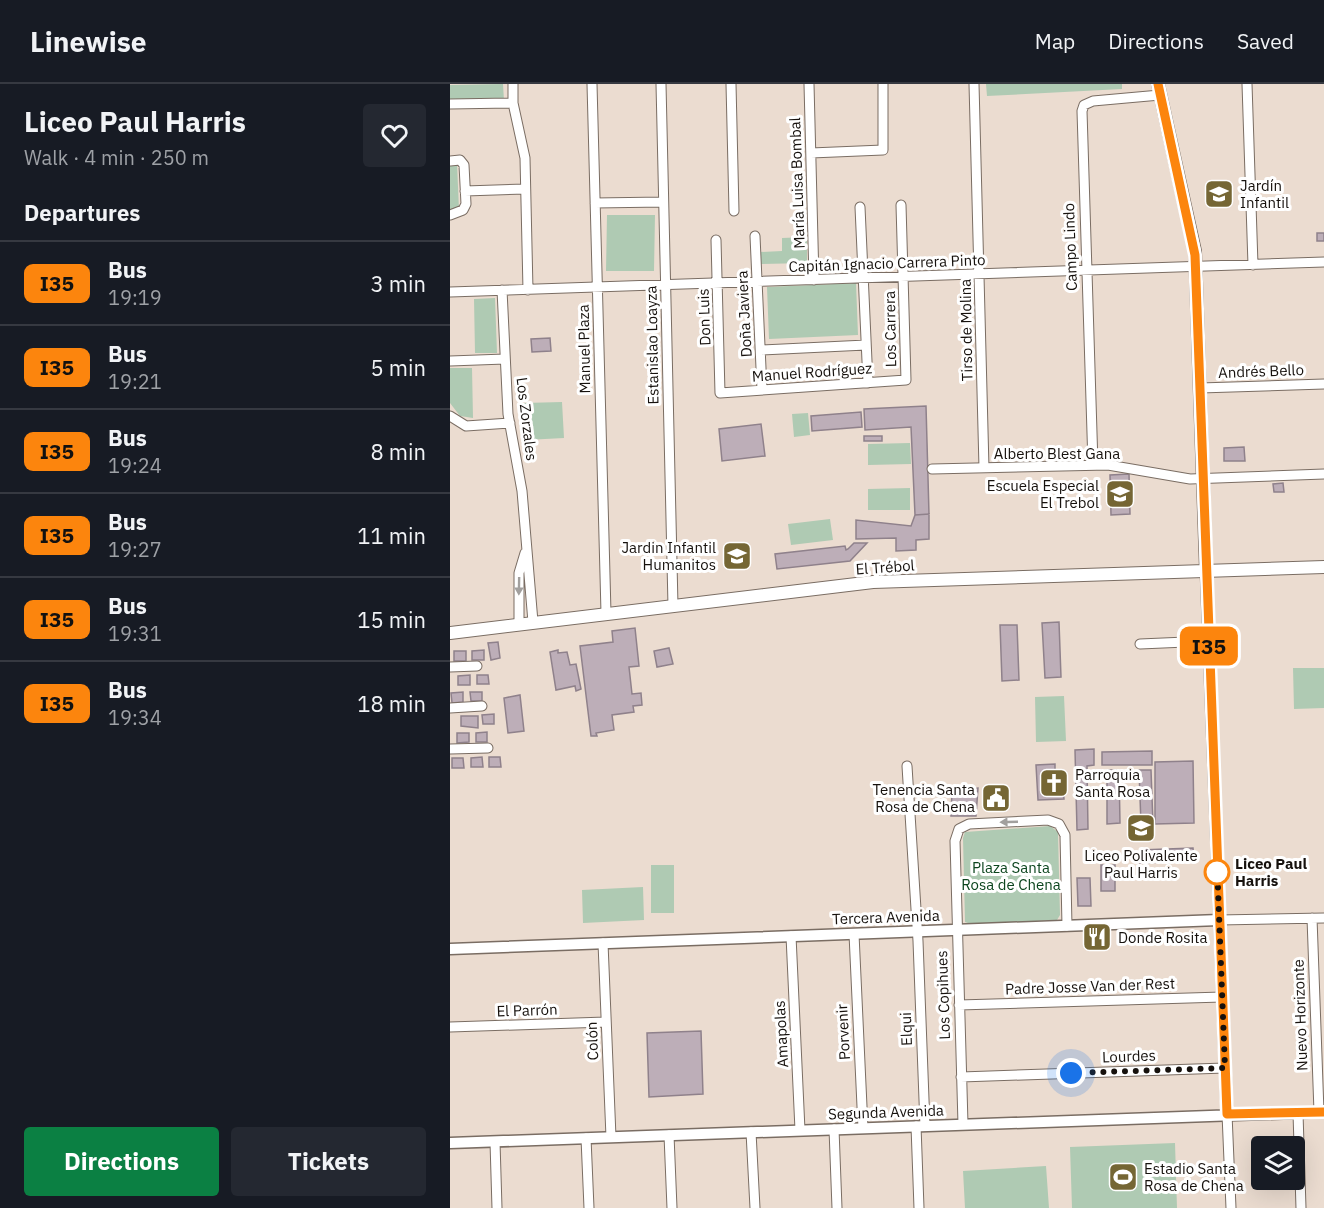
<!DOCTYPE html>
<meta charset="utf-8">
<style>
:root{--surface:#171b24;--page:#242831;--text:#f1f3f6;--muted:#9ea1a6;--line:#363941;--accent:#0b8043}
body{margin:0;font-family:"IBM Plex Sans",sans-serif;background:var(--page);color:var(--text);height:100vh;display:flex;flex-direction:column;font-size:22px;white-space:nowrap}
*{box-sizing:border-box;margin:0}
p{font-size:20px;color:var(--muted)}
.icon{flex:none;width:33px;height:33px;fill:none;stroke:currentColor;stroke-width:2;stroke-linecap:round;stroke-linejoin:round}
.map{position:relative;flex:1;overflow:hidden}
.sheet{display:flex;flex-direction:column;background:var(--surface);width:450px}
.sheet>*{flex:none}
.badge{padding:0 12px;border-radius:9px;font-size:21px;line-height:39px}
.tools{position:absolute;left:801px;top:1052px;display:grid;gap:12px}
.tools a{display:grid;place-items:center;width:54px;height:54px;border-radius:6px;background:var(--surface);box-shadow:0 6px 24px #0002;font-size:30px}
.you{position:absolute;width:30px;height:30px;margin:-15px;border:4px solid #fff;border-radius:50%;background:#1a73e8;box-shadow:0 0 0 9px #1a73e833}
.map>.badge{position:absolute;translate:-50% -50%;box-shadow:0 0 0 3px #fff}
h2{padding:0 24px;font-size:22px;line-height:54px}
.round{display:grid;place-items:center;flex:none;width:63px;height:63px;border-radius:6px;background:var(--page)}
.head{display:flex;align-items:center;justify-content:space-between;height:102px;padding:0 24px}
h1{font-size:28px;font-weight:700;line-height:45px}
.cta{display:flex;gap:12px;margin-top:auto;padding:12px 24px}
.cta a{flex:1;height:69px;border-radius:6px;background:var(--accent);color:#fff;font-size:24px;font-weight:700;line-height:69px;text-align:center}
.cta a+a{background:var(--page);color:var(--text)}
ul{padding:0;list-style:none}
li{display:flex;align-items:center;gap:18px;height:84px;padding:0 24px;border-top:2px solid var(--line)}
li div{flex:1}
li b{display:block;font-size:22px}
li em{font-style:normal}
li .badge{min-width:66px;font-weight:700;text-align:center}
header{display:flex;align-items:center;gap:36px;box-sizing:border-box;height:84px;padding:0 30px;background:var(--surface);border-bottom:2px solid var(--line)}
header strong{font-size:28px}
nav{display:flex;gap:33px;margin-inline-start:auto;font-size:21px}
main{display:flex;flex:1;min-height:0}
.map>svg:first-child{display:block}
.green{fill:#afcab3}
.building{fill:#bdaeb8;stroke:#8f818b;stroke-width:1.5}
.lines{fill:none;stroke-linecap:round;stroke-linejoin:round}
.minor-casing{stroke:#7a6d63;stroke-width:11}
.tertiary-casing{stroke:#7a6d63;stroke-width:13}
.secondary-casing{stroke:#7a6d63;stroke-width:14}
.minor{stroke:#fff;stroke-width:9}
.tertiary{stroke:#fff;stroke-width:10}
.secondary{stroke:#fff;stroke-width:12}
.oneway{fill:#a2a09e}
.line-casing{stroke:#fff;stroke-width:14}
.line{stroke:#fc850d;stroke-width:9}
.walk{stroke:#16110d;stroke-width:6;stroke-dasharray:0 10.8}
.stop-dot{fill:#fff;stroke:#fc850d;stroke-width:3}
.labels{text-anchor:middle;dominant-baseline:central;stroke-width:6;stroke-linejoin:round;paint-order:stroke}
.street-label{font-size:15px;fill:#16110d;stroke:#fff}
.poi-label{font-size:15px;fill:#16110d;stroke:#fff;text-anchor:start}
.stop-label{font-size:15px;font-weight:bold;fill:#16110d;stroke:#fff;text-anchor:start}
.park-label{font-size:15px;fill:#0c451e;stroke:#fff}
</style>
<header>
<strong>Linewise</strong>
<nav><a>Map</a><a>Directions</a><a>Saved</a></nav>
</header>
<main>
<section class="sheet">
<div class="head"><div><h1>Liceo Paul Harris</h1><p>Walk · 4 min · 250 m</p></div><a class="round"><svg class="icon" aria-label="heart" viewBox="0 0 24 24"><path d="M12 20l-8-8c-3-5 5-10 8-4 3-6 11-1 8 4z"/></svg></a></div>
<h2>Departures</h2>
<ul>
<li><span class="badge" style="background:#fc850d;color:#111">I35</span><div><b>Bus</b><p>19:19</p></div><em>3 min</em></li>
<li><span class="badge" style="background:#fc850d;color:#111">I35</span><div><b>Bus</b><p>19:21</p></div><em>5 min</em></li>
<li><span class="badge" style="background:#fc850d;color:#111">I35</span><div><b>Bus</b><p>19:24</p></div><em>8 min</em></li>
<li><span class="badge" style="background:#fc850d;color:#111">I35</span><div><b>Bus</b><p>19:27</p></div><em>11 min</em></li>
<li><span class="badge" style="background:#fc850d;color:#111">I35</span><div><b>Bus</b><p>19:31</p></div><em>15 min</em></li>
<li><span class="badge" style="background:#fc850d;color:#111">I35</span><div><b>Bus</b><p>19:34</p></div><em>18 min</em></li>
</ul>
<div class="cta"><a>Directions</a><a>Tickets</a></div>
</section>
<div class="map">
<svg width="874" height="1124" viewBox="0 0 874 1124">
<rect width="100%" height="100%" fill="#ebdcd0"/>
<path class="green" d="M53,0l1,17 -54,2v-18z
M536,0h136v5l-135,7z
M7,79l2,47h-9v-46z
M157,131h48l-1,56h-48z
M357,153v26l-47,1v-12l22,-1v-13z
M406,199l2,52 -89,4 -2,-52z
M45,214l2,55h-22l-1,-54z
M0,284h22l1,50 -13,-2 -10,-13z
M112,318l2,36 -38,2 -2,-37z
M358,329l2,22 -16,2 -2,-23z
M460,359l1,21 -43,1v-21z
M460,404v22h-42v-21z
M380,435l3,21 -42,5 -3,-21z
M843,584h31v40l-30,1z
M614,612l2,45 -30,1 -1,-45z
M600,742l8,6 2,83 -3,5 -86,4 -6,-2 -2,-84 2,-6z
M201,781h23v48h-23z
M193,803l1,33 -61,3 -1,-33z
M725,1059l2,65h-105l-2,-61z
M596,1082l3,42h-84l-2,-37z"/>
<path class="building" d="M867,149h7v8h-7z
M100,254l1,13 -19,1 -1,-13z
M476,322l3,108 -14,1 -4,-88 -46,3 -1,-21z
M411,328l1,15 -50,4 -1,-15z
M311,340l4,32 -43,5 -3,-32z
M414,352h18v5h-18z
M794,363l1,14h-21v-13z
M679,390l1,40 -19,1 -1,-40z
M833,399l1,9h-10l-1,-8z
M479,430v25l-13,1v10l-20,1v-13l-40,1v-19l55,6 4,-11z
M404,459h13l-17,18 -73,8 -2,-15 70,-8 1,4 2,-1z
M609,538l2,55 -16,1 -3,-55z
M550,541h17l2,55 -17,1z
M185,544l4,38 -10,1 3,27 9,-1 1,12 -9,1 1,6 -22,3 2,15 -18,3 1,3h-6l-11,-90 33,-4 -1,-11z
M48,558l2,16 -9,2 -3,-17z
M219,564l4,16 -16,3 -3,-16z
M34,566v10h-12v-9z
M108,566v3l9,-1 3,13 6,-1 5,25 -5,2 -1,-5 -19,4 -6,-38z
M4,567h12v10h-12z
M20,591v10h-12v-9z
M27,591h11l1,9h-12z
M13,608v10l-11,1 -1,-10z
M20,608h12v9h-11z
M70,611l4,36 -16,2 -4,-35z
M44,630v10h-11l-1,-9z
M11,632h17v12l-17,-2z
M37,648v10h-11v-9z
M7,649h12v9l-12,1z
M644,665v16l-7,1 1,63 -11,1 -2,-80z
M702,667v14h-50v-13z
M32,673l1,10h-12v-9z
M39,673h11l1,10h-12z
M2,674h11l1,10h-12z
M743,677l1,62 -39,1v-62z
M605,680v10l7,-1 2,26 -26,1 -2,-35z
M657,686h12l1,53 -13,1z
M689,686h12l2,54h-12z
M528,704l-2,28h-25l1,-26z
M743,764l1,13 -54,2v-13z
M651,781h14v26h-14z
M627,794h13l1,28h-13z
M251,947l2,63 -54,3 -2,-64z"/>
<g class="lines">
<g class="minor-casing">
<path id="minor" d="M63,0v19l12,55 3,132
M142,0l14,529
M211,0l12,522
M281,0l3,127
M359,0l5,196
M524,0l10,384
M797,0l6,181
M0,20l63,-1
M361,69l72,-3v-66
M0,77l10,-1 4,5 2,39 -3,6 -13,5
M15,107l60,-2
M145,119l68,-1
M410,123l8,176
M305,152l7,154
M266,156l4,153 186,-13 -5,-175
M52,206l6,124 14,77 11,131
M0,208l874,-30
M311,266l105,-5
M0,277l55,-2
M750,304l124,-4
M0,332l16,10 44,-3
M643,381l-11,-354 2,-6 9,-4 67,-6
M482,385l176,-4 82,14 134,-5
M69,539v-50l6,-20
M690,560l69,-3
M0,583l27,-1
M0,624l32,-2
M0,665l38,-1
M457,682l11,175 7,185
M862,834l7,194
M769,836l105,-2
M404,850l9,194
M341,852l9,194
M153,859l8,194
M509,921l263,-8
M0,943l156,-5
M511,993l264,-9
M848,1029l3,95
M777,1030l4,94
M513,1040l-8,-283 4,-12 10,-5 79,-4 11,4 6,11 2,91
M466,1042l3,82
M384,1045l3,79
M301,1048l4,76
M219,1051l3,73
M136,1054l3,70
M45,1058l2,66"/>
</g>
<g class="tertiary-casing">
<path id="tertiary" d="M756,486l21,544
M0,865l769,-29
M0,1059l874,-31"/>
</g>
<g class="secondary-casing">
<path id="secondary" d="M708,0l37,167 11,319
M0,549l423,-51 451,-15"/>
</g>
<use href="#minor" class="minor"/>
<use href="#tertiary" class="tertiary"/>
<use href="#secondary" class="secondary"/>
</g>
<defs><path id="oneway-solid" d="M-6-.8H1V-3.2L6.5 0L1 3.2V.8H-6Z" transform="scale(1.5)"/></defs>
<g class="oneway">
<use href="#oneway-solid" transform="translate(69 502) rotate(91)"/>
<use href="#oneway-solid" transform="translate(559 738) rotate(178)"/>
</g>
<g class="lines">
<g class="line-casing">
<path id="line" d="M708,0l37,171 32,859 97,-2"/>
</g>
<use href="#line" class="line"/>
<path class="walk" d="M621,989l154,-5 -8,-205v9"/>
</g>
<defs>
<g id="school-square" transform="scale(1.5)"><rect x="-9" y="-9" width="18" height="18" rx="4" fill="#756634" stroke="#fff"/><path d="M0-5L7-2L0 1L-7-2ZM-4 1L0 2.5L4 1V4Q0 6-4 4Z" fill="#fff"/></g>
<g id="church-square" transform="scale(1.5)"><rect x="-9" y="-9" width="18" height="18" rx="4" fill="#756634" stroke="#fff"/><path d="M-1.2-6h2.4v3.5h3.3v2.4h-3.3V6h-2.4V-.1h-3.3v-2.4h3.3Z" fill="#fff"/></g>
<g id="civic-square" transform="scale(1.5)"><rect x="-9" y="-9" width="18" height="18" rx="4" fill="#756634" stroke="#fff"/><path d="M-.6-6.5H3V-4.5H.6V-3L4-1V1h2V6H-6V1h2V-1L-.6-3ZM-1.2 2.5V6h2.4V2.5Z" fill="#fff"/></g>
<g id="restaurant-square" transform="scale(1.5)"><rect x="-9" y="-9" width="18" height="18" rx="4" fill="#756634" stroke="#fff"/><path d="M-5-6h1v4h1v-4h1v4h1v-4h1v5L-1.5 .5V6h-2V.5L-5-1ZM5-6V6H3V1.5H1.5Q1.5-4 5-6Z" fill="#fff"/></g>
<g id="stadium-square" transform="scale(1.5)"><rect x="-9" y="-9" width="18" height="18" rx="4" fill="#756634" stroke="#fff"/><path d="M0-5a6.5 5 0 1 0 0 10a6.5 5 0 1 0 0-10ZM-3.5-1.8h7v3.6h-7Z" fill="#fff"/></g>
</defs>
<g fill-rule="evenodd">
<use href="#school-square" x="769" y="110"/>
<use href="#school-square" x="670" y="410"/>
<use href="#school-square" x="287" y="472"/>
<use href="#church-square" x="604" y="699"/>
<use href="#civic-square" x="546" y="714"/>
<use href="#school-square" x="691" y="744"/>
<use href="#restaurant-square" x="647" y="853"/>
<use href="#stadium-square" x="673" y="1093"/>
</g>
<circle class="stop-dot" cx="767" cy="788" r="12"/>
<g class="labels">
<g class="street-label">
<text transform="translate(347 99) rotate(-92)">María Luisa Bombal</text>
<text transform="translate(620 163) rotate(-92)">Campo Lindo</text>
<text transform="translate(437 179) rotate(-2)">Capitán Ignacio Carrera Pinto</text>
<text transform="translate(294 230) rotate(-93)">Doña Javiera</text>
<text transform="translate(254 233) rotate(-92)">Don Luis</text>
<text transform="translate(440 245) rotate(-91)">Los Carrera</text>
<text transform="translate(516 246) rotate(-91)">Tirso de Molina</text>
<text transform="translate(202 261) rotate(-91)">Estanislao Loayza</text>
<text transform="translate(134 265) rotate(-91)">Manuel Plaza</text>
<text transform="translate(811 287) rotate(-2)">Andrés Bello</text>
<text transform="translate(362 288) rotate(-4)">Manuel Rodríguez</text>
<text transform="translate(77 335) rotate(83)">Los Zorzales</text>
<text x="607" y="369">Alberto Blest Gana</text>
<text transform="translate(435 483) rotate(-4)">El Trébol</text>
<text transform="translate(436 833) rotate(-2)">Tercera Avenida</text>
<text transform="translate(640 902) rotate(-2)">Padre Josse Van der Rest</text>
<text transform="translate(493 911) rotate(-92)">Los Copihues</text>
<text transform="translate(77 926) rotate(-2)">El Parrón</text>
<text transform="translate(850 931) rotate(-92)">Nuevo Horizonte</text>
<text transform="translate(456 945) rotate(-92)">Elqui</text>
<text transform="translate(393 948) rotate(-93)">Porvenir</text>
<text transform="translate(331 950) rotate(-93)">Amapolas</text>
<text transform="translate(142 957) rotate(-92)">Colón</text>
<text transform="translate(679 972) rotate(-2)">Lourdes</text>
<text transform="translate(436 1028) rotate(-2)">Segunda Avenida</text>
</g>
<g class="poi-label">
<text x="790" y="101">Jardín<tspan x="790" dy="17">Infantil</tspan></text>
<text x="649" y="401" text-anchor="end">Escuela Especial<tspan x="649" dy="17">El Trebol</tspan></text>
<text x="266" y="463" text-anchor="end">Jardin Infantil<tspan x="266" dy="17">Humanitos</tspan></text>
<text x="625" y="690">Parroquia<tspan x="625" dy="17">Santa Rosa</tspan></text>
<text x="525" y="705" text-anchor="end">Tenencia Santa<tspan x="525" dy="17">Rosa de Chena</tspan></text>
<text x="691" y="771" text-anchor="middle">Liceo Polivalente<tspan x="691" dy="17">Paul Harris</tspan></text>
<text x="668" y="853">Donde Rosita</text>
<text x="694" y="1084">Estadio Santa<tspan x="694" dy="17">Rosa de Chena</tspan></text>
</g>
<g class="stop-label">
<text x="785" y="779">Liceo Paul<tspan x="785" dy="17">Harris</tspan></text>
</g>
<g class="park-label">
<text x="561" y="783">Plaza Santa<tspan x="561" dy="17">Rosa de Chena</tspan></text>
</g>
</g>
</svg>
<div class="tools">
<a><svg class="icon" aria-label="layers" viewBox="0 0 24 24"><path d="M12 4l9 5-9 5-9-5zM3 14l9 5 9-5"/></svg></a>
</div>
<div class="you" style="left:621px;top:989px"></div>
<b class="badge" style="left:759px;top:562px;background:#fc850d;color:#111">I35</b>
</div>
</main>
